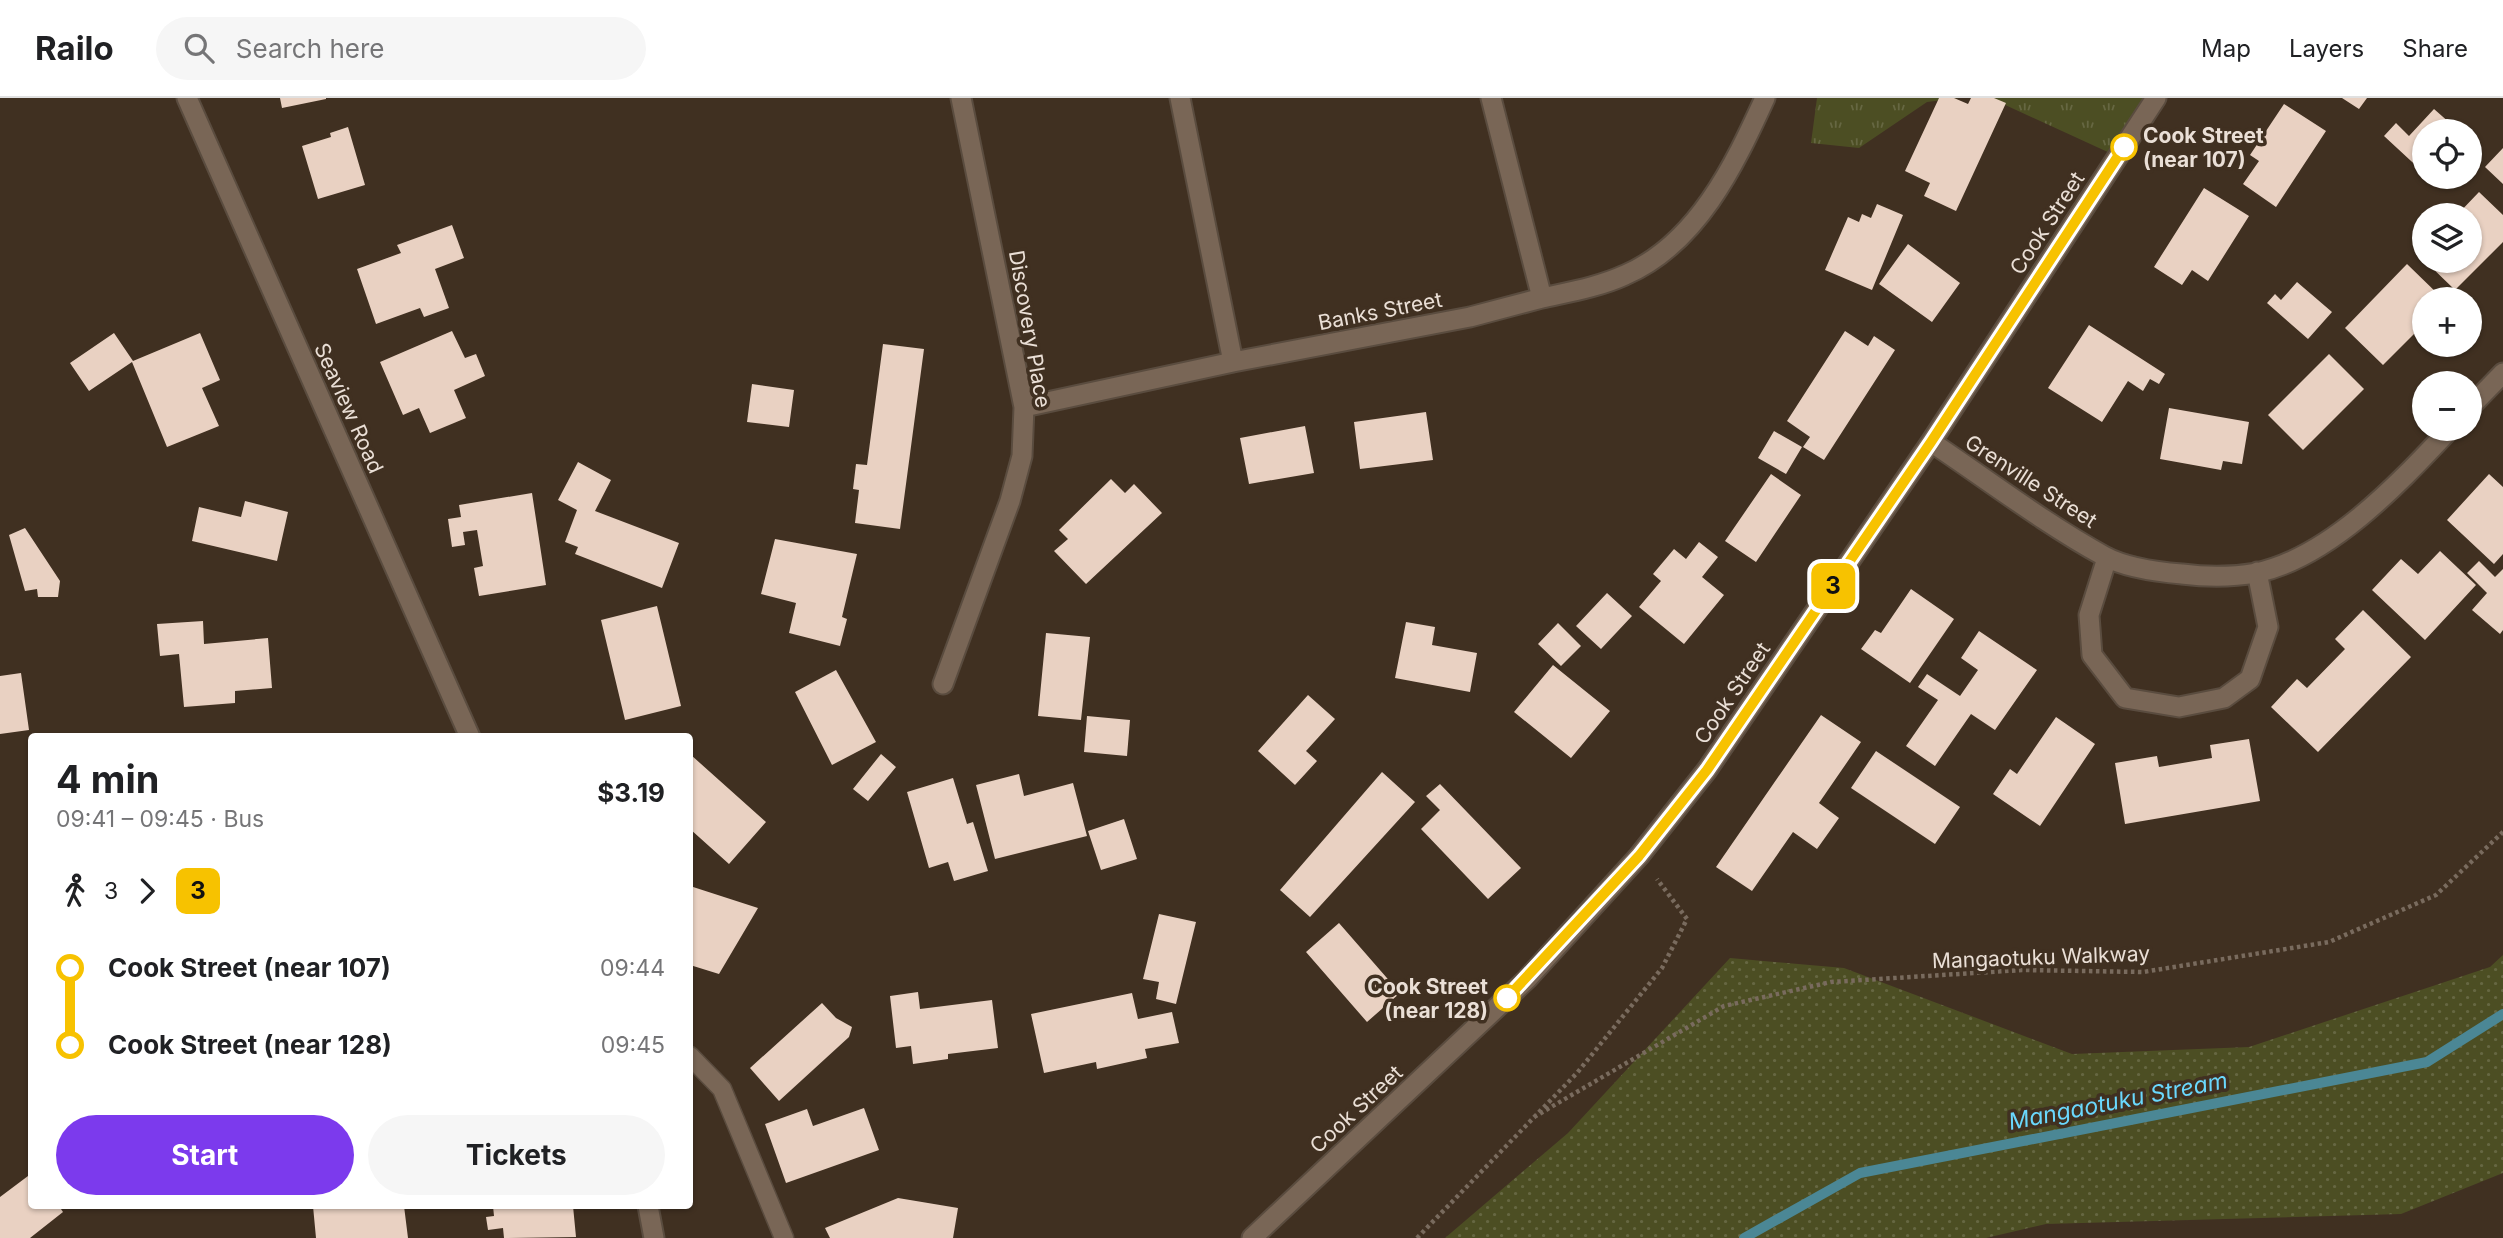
<!DOCTYPE html>
<meta charset="utf-8">
<style>
:root{--surface:#fff;--page:#f6f6f6;--text:#202124;--muted:#757577;--line:#e0e0e0;--accent:#7c3aed}
body{margin:0;font-family:Inter,sans-serif;background:var(--page);color:var(--text);height:100vh;display:flex;flex-direction:column;font-size:26px;white-space:nowrap}
*{box-sizing:border-box;margin:0}
p{font-size:23px;color:var(--muted)}
.icon{flex:none;width:38px;height:38px;fill:none;stroke:currentColor;stroke-width:2;stroke-linecap:round;stroke-linejoin:round}
.map{position:relative;flex:1;overflow:hidden}
.sheet{position:absolute;left:28px;top:635px;width:665px;height:476px;display:flex;flex-direction:column;background:var(--surface);border-radius:7px;box-shadow:0 2px 5px #0004}
.sheet>*{flex:none}
.badge{padding:0 14px;border-radius:10px;font-size:24px;line-height:46px}
.fabs{position:absolute;left:2412px;top:21px;display:grid;gap:14px}
.fabs a{display:grid;place-items:center;width:70px;height:70px;border-radius:50%;background:var(--surface);box-shadow:0 2px 5px #0004;font-size:35px}
.map>.badge{position:absolute;translate:-50% -50%;box-shadow:0 0 0 4px #fff}
.legs{display:flex;align-items:center;gap:10px;height:77px;padding:0 28px;font-size:23px}
.legs p{margin-inline-start:auto}
.overview{display:flex;align-items:center;justify-content:space-between;height:119px;padding:0 28px}
h1{font-size:38px;font-weight:700;line-height:52px}
.button{display:flex;gap:14px;margin-top:auto;padding:14px 28px}
.button a{flex:1;height:80px;border-radius:42px;background:var(--accent);color:#fff;font-size:28px;font-weight:700;line-height:80px;text-align:center}
.button a+a{background:var(--page);color:var(--text)}
ul{padding:0 28px;list-style:none}
li{display:flex;align-items:center;gap:24px;height:77px;font-size:26px}
li i{display:grid;place-items:center;width:10px;height:100%;margin:0 9px;background:currentColor}
li i::after{content:'';width:18px;height:18px;margin:-9px;border:5px solid;border-radius:50%;background:var(--surface)}
li p{margin-inline-start:auto}
li:first-child i{background:linear-gradient(#0000 50%,currentColor 0)}
li:last-child i{background:linear-gradient(currentColor 50%,#0000 0)}
header{display:flex;align-items:center;gap:42px;box-sizing:border-box;height:98px;padding:0 35px;background:var(--surface);border-bottom:2px solid var(--line)}
header strong{font-size:33px}
nav{display:flex;gap:38px;margin-inline-start:auto;font-size:24px}
.search{width:490px;height:63px;background:var(--page);display:flex;align-items:center;gap:18px;box-sizing:border-box;padding:0 24px;border-radius:38px;color:var(--muted);font-size:26px}
.map>svg:first-child{display:block}
.grass{fill:url(#grass-dots)}
.park{fill:url(#park-tufts)}
.lines{fill:none;stroke-linecap:round;stroke-linejoin:round}
.stream{stroke:#4b8795;stroke-width:10}
.building{fill:#e9d1c2}
.service-casing{stroke:#5a4c3f;stroke-width:21}
.minor-casing{stroke:#5a4c3f;stroke-width:23}
.tertiary-casing{stroke:#5a4c3f;stroke-width:23}
.path{stroke:#796b5e;stroke-width:4.5;stroke-dasharray:3.5 3.5;stroke-linecap:butt}
.service{stroke:#796656;stroke-width:18}
.minor{stroke:#796656;stroke-width:19}
.tertiary{stroke:#796656;stroke-width:19}
.line-1-casing{stroke:#fff;stroke-width:16}
.line-1{stroke:#f7c200;stroke-width:10}
.stop-1-dot{fill:#fff;stroke:#f7c200;stroke-width:3.5}
.labels{text-anchor:middle;dominant-baseline:central;stroke-width:7;stroke-linejoin:round;paint-order:stroke}
.stop-label{font-size:21px;font-weight:bold;fill:#eadfd6;stroke:#403021;text-anchor:start}
.street-label{font-size:21px;fill:#eadfd6;stroke:#403021}
.water-label{font-size:23px;font-style:italic;fill:#6ad8fd;stroke:#403021}
</style>
<header>
<strong>Railo</strong>
<div class="search"><svg class="icon" aria-label="search" viewBox="0 0 24 24"><circle cx="10" cy="10" r="6"/><path d="M15 15l6 6"/></svg>Search here</div>
<nav><a>Map</a><a>Layers</a><a>Share</a></nav>
</header>
<div class="map">
<svg width="2503" height="1140" viewBox="0 0 2503 1140">
<defs>
<pattern id="grass-dots" width="8" height="8" patternUnits="userSpaceOnUse" patternTransform="scale(1.75)"><rect width="8" height="8" fill="#4c4e23"/><path d="M2 2h.1M6 6h.1" fill="none" stroke="#666742" stroke-width="1.8" stroke-linecap="round"/></pattern>
<pattern id="park-tufts" width="24" height="20" patternUnits="userSpaceOnUse" patternTransform="scale(1.75)"><rect width="24" height="20" fill="#4c4e23"/><path d="M3 7l-1-3M5 7V3M7 7l1-3M15 17l-1-3M17 17v-4M19 17l1-3" fill="none" stroke="#666742"/></pattern>
</defs>
<rect width="100%" height="100%" fill="#403021"/>
<path class="grass" d="M2503,857v218l-102,41 -355,10 -60,14h-541l123,-105 162,-175 114,10 228,86 177,-7 241,-80z"/>
<path class="park" d="M1817,0h142l-32,4 -68,46 -48,-5z
M1990,0h171l-38,61z"/>
<g class="lines">
<path class="stream" d="M1744,1140l116,-65 567,-111 76,-48"/>
</g>
<path class="building" d="M280,0h46v1l-44,9z
M1939,0h15l14,6 3,-6h23l12,5 -50,108 -32,-15 6,-13 -25,-12z
M2342,0h25l-8,11z
M2284,6l42,27 -50,76 -33,-23 16,-23 -9,-6z
M2434,11l25,22h-35v42l-40,-37 12,-13 13,13z
M348,29l17,58 -47,14 -16,-53 29,-9 -1,-4z
M2503,50v36l-18,-17z
M2204,90l45,28 -41,65 -16,-11 -10,15 -28,-18z
M2479,94l24,23v27l-48,48 -30,-29h44v-46h-12z
M1877,106l26,11 -31,75 -47,-20 23,-53 11,5 3,-8 9,4z
M452,127l12,33 -29,11 14,39 -25,9 -4,-9 -44,16 -19,-55 44,-16 -4,-8z
M1908,146l52,39 -28,39 -53,-38z
M2407,166l36,35h-19v25l-41,41 -38,-37z
M2297,184l35,30 -24,27 -41,-36 8,-9 6,6z
M2089,227l76,49 -6,10 -9,-5 -7,12 -15,-10 -26,41 -54,-34z
M452,233l13,27 11,-4 9,22 -31,14 12,28 -36,15 -11,-25 -16,7 -23,-53z
M1845,233l23,15 6,-10 21,14 -71,110 -21,-13 7,-10 -23,-16z
M114,235l19,28 67,-28 20,47 -18,8 17,38 -52,21 -35,-85 -43,29 -19,-28z
M883,246l41,5 -24,180 -45,-6 4,-33 -6,-1 3,-25 11,1z
M2329,256l35,35 -61,61 -35,-35z
M752,286l42,6 -5,37 -42,-5z
M2169,310l80,14 -7,42 -19,-3 -2,9 -61,-11z
M1426,314l7,48 -73,9 -6,-47z
M1305,328l9,47 -65,11 -9,-46z
M1774,333l28,16 -16,27 -28,-16z
M578,364l33,18 -16,31 84,32 -17,45 -87,-34 3,-7 -13,-5 12,-32 -19,-10z
M1771,376l30,21 -45,67 -31,-21z
M2489,376l14,13v67l-9,10 -47,-44z
M1111,381l14,14 9,-9 28,29 -76,71 -32,-33 14,-12 -9,-9z
M532,395l14,92 -67,11 -5,-28 9,-2 -6,-36 -14,2 2,13 -13,2 -4,-28 13,-2 -2,-12z
M245,403l43,11 -11,49 -85,-20 7,-34 42,10z
M25,430l35,53 -2,16h-20l-1,-8 -12,2 -16,-56z
M775,441l82,15 -15,63 5,2 -7,27 -51,-13 7,-30 -35,-9z
M1699,444l19,15 -16,20 22,18 -40,49 -45,-37 22,-26 -8,-7 21,-25 12,10z
M2440,453l36,34 -51,55 -53,-50 29,-31 17,15z
M2479,463l16,16 8,-8v61l-3,4 -28,-24 15,-17 -20,-20z
M1911,491l43,30 -44,64 -49,-34 14,-19 6,3z
M1607,495l25,23 -31,33 -25,-23z
M657,508l24,100 -56,14 -24,-100z
M2363,512l48,47 -93,95 -47,-45 26,-28 10,9 38,-39 -10,-10z
M203,523l1,23 64,-6 4,50 -37,3v12l-51,4 -5,-53 -19,2 -3,-32z
M1406,524l29,5 -3,18 45,8 -7,39 -75,-14z
M1558,525l23,23 -20,20 -23,-22z
M1979,533l58,39 -42,60 -24,-16 -36,52 -29,-20 32,-46 -20,-13 9,-13 33,22 18,-26 -17,-12z
M1046,535l44,4 -9,83 -43,-4z
M1553,567l57,46 -39,47 -57,-46z
M836,572l40,72 -44,23 -37,-73z
M21,575l8,57 -29,4v-58z
M1308,597l27,24 -29,32 11,10 -22,24 -37,-34z
M1821,617l40,27 -42,61 20,15 -22,31 -24,-17 -41,59 -36,-24z
M1087,618l43,4 -3,36 -43,-4z
M2056,619l39,27 -55,82 -47,-32 17,-25 7,5z
M2249,641l11,62 -135,23 -10,-61 42,-7 2,11 53,-9 -2,-13z
M1876,653l84,56 -25,37 -84,-56z
M881,656l15,13 -28,34 -15,-12z
M691,657l75,67 -37,42 -39,-35z
M1382,674l33,30 -105,115 -30,-27z
M1019,676l5,22 49,-13 14,53 -92,23 -19,-74z
M953,680l14,46 6,-2 15,49 -34,10 -6,-19 -19,6 -22,-76z
M1440,686l81,84 -33,31 -67,-70 19,-19 -14,-14z
M1124,721l13,40 -36,11 -13,-39z
M690,788l68,22 -39,66 -29,-9z
M1159,816l37,8 -20,82 -20,-5 3,-17 -16,-3z
M1339,825l61,70 -33,29 -61,-70z
M918,894l2,17 72,-9 6,48 -50,6v5l-35,5 -2,-18 -15,2 -6,-52z
M1132,895l6,26 34,-7 7,31 -34,6 2,9 -50,11 -1,-7 -52,11 -13,-59z
M822,905l14,15 16,9 -3,10 -70,64 -29,-33z
M864,1010l15,42 -93,33 -21,-59 42,-15 6,17z
M32,1075v33h27l4,6 -33,26h-30v-41z
M898,1100l60,10 -5,30h-123l-5,-10z
M313,1108h91l4,32h-92z
M493,1108h80l3,31 -72,1 -1,-10 -15,2 -2,-13 8,-1z"/>
<g class="lines">
<g class="service-casing">
<path id="service" d="M690,958l32,33 62,149"/>
</g>
<g class="minor-casing">
<path id="minor" d="M1180,0l53,264
M1542,200c27,-6 57,-11 83,-23 72,-31 109,-109 140,-177
M1024,309l209,-45 237,-45 72,-19 -51,-200
M2469,310l34,-35
M1931,344c57,38 113,81 173,114 22,12 53,16 78,18 23,3 51,3 74,-1 75,-16 144,-91 194,-144
M2107,460l-18,57 3,40 33,43 54,9 45,-9 26,-19 18,-52 -11,-55
M943,586l67,-183 12,-45 2,-49 -63,-309
M1252,1140l275,-259 112,-123 68,-86 224,-328 225,-344"/>
</g>
<g class="tertiary-casing">
<path id="tertiary" d="M187,0l283,639
M648,1108l6,32"/>
</g>
<path class="path" d="M1534,1019l190,-111 107,-24 191,-12 121,2 186,-30 107,-47 67,-63
M1417,1140l160,-165 85,-105 25,-49 -30,-40"/>
<use href="#service" class="service"/>
<use href="#minor" class="minor"/>
<use href="#tertiary" class="tertiary"/>
</g>
<g class="lines">
<g class="line-1-casing">
<path id="line-1" d="M1507,900l132,-142 68,-86 224,-328 193,-295"/>
</g>
<use href="#line-1" class="line-1"/>
</g>
<g class="stop-1-dot">
<circle cx="2124" cy="49" r="12"/>
<circle cx="1507" cy="900" r="12"/>
</g>
<g class="labels">
<g class="stop-label">
<text x="2143" y="37">Cook Street<tspan x="2143" dy="24">(near 107)</tspan></text>
<text x="1488" y="888" text-anchor="end">Cook Street<tspan x="1488" dy="24">(near 128)</tspan></text>
</g>
<g class="street-label">
<text transform="translate(2047 125) rotate(-57)">Cook Street</text>
<text transform="translate(1380 213) rotate(-11)">Banks Street</text>
<text transform="translate(1030 231) rotate(80)">Discovery Place</text>
<text transform="translate(349 310) rotate(66)">Seaview Road</text>
<text transform="translate(2031 383) rotate(33)">Grenville Street</text>
<text transform="translate(1732 595) rotate(-56)">Cook Street</text>
<text transform="translate(2041 859) rotate(-2)">Mangaotuku Walkway</text>
<text transform="translate(1356 1011) rotate(-43)">Cook Street</text>
</g>
<g class="water-label">
<text transform="translate(2118 1003) rotate(-11)">Mangaotuku Stream</text>
</g>
</g>
</svg>
<div class="fabs">
<a><svg class="icon" aria-label="locate" viewBox="0 0 24 24"><circle cx="12" cy="12" r="6"/><path d="M12 2v4M12 18v4M2 12h4M18 12h4"/></svg></a>
<a><svg class="icon" aria-label="layers" viewBox="0 0 24 24"><path d="M12 4l9 5-9 5-9-5zM3 14l9 5 9-5"/></svg></a>
<a>+</a>
<a>−</a>
</div>
<b class="badge" style="left:1833px;top:488px;background:#f7c200;color:#111">3</b>
<section class="sheet">
<div class="overview"><div><h1>4 min</h1><p>09:41 – 09:45 · Bus</p></div><b>$3.19</b></div>
<div class="legs"><svg class="icon" aria-label="walk" viewBox="0 0 24 24"><circle cx="13" cy="4" r="2"/><path d="M13 8l-2 6 4 7M11 14l-3 7M7 12l3-4h3l4 4"/></svg>3<svg class="icon" aria-label="forward" viewBox="0 0 24 24"><path d="M9 5l7 7-7 7"/></svg><b class="badge" style="background:#f7c200;color:#111">3</b></div>
<ul>
<li><i style="color:#f7c200"></i><b>Cook Street (near 107)</b><p>09:44</p></li>
<li><i style="color:#f7c200"></i><b>Cook Street (near 128)</b><p>09:45</p></li>
</ul>
<div class="button"><a>Start</a><a>Tickets</a></div>
</section>
</div>
